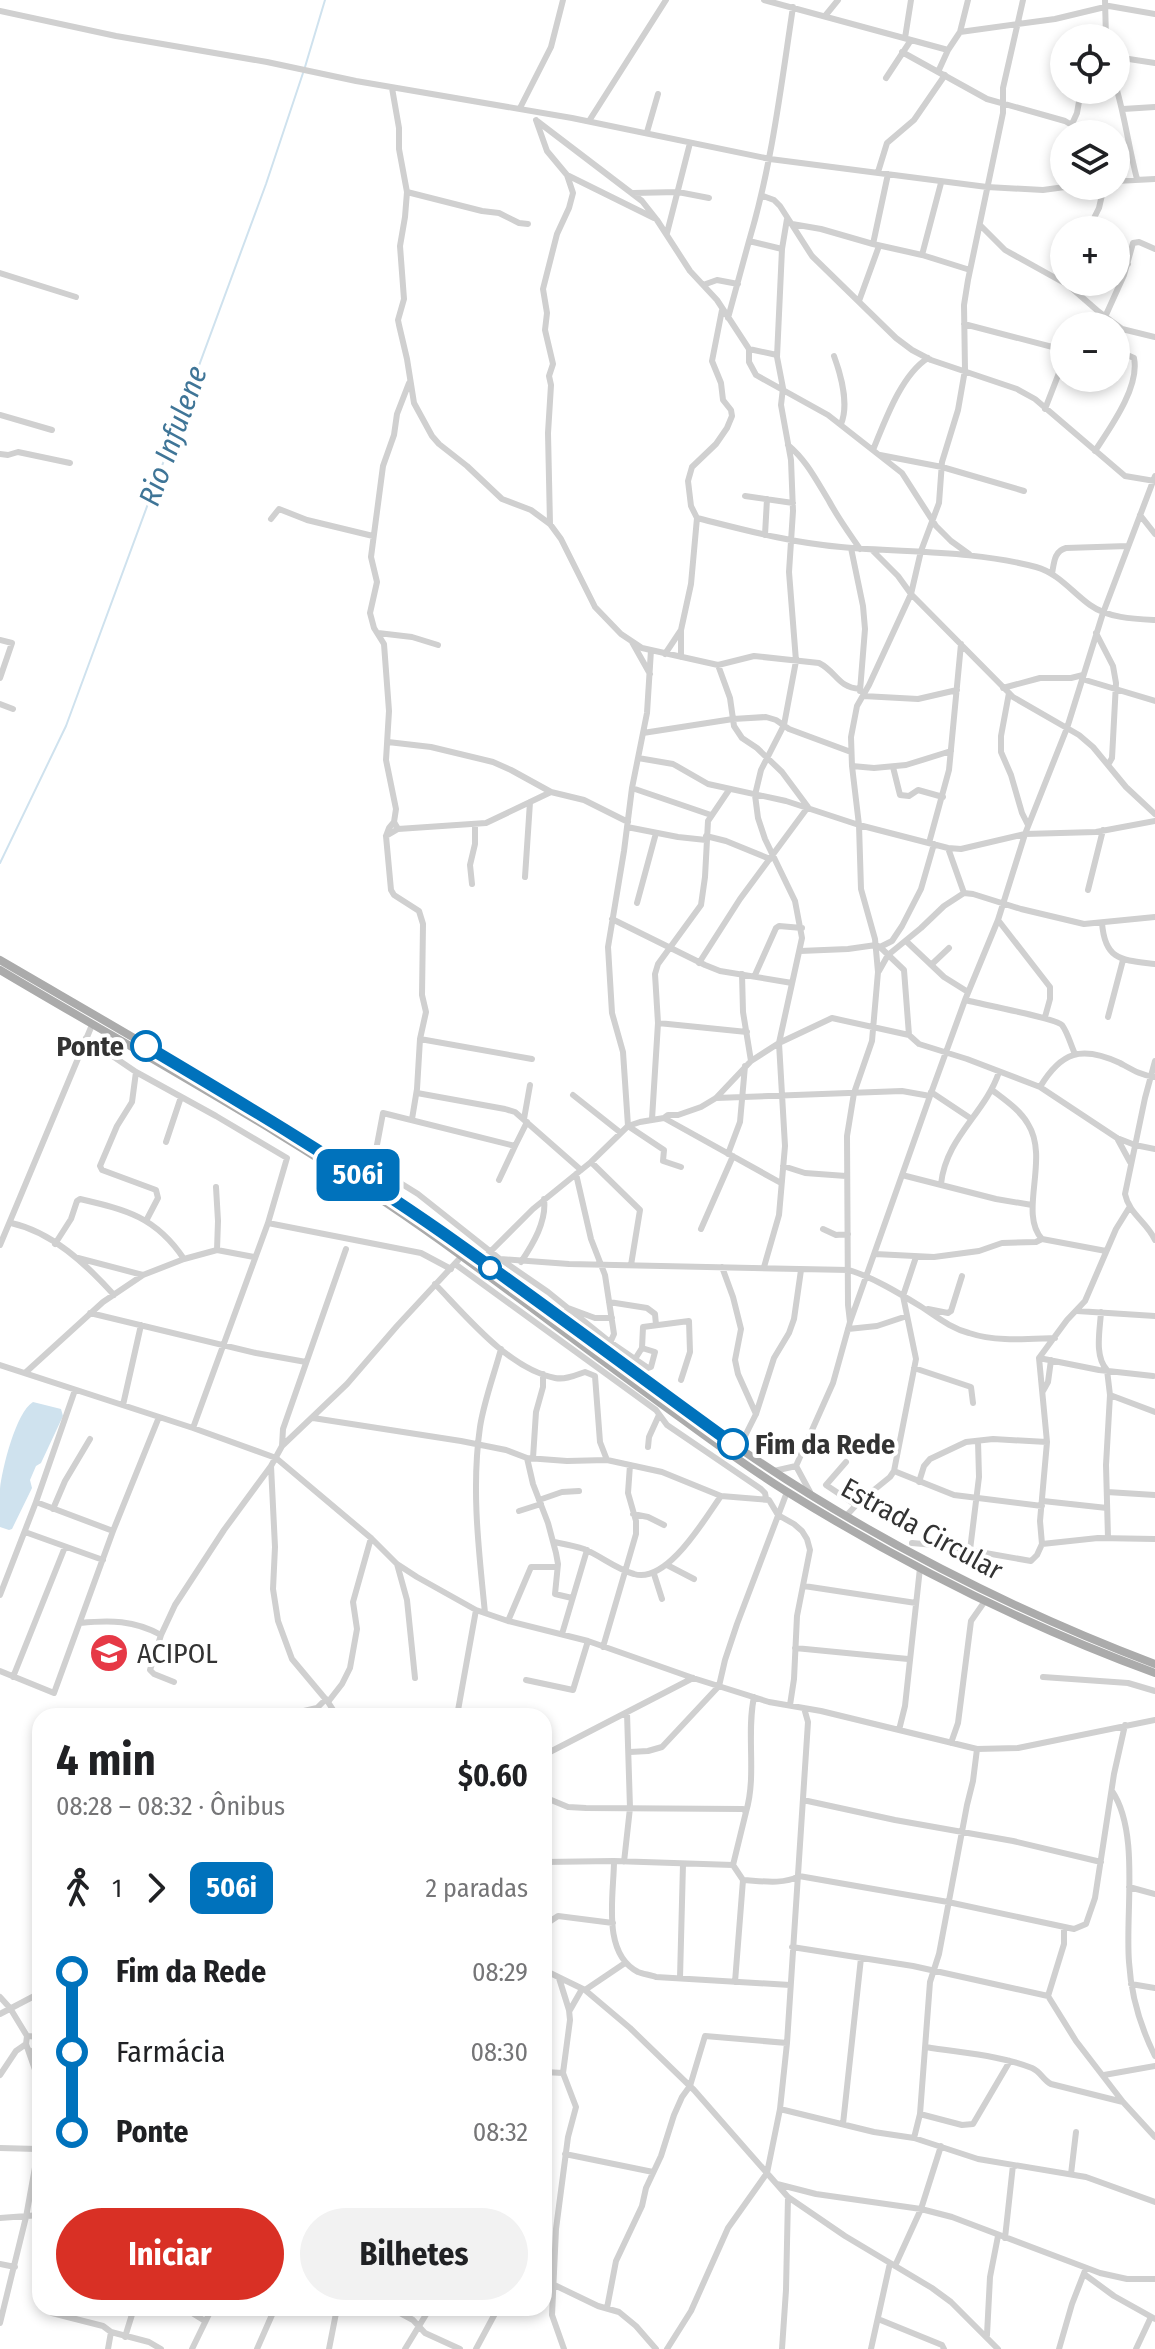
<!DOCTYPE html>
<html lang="pt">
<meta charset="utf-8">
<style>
:root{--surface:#fff;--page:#f2f2f2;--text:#202124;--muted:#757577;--accent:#d93025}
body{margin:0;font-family:"Fira Sans Condensed",sans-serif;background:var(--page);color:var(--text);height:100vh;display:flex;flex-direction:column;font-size:30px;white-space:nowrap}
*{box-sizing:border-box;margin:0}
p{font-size:26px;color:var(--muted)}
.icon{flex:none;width:44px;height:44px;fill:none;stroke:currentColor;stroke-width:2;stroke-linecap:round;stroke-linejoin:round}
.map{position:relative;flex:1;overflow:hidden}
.side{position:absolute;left:32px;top:1708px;width:520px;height:608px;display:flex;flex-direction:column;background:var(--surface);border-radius:24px;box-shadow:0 4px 12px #0003}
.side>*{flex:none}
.badge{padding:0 16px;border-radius:12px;font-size:28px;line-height:52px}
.fabs{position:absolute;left:1050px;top:24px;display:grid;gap:16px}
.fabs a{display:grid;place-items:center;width:80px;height:80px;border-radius:50%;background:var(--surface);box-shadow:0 4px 12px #0003;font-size:40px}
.map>.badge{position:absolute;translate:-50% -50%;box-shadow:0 0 0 4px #fff}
.legs{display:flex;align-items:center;gap:12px;height:88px;padding:0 24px;font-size:26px}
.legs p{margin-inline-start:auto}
.head{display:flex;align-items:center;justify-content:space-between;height:136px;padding:0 24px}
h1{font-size:44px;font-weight:700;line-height:60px}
.action{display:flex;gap:16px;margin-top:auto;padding:16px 24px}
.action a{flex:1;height:92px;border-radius:48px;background:var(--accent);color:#fff;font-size:32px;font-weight:700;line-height:92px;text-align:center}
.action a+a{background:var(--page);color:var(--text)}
ul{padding:0 24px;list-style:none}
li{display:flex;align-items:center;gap:28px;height:80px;font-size:30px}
li i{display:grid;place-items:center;width:12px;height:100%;margin:0 10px;background:currentColor}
li i::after{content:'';width:20px;height:20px;margin:-10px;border:6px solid;border-radius:50%;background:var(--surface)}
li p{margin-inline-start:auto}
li:first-child i{background:linear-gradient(#0000 50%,currentColor 0)}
li:last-child i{background:linear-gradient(currentColor 50%,#0000 0)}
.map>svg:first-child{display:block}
.water{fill:#cfe2ee}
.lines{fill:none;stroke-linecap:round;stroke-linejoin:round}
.stream{stroke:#cfe2ee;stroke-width:2}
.minor{stroke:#d0d0d0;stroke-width:6}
.major{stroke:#ababab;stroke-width:8}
.line-1-casing{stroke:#fff;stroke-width:18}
.line-1{stroke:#0072bc;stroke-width:12}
.stop-1-dot{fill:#fff;stroke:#0072bc;stroke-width:4}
.labels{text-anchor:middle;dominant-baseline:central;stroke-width:8;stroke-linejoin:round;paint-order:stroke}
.stop-label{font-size:28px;font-weight:bold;fill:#333;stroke:#fff;text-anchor:end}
.street-label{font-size:28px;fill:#333;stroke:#fff}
.poi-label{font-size:28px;fill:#333;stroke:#fff;text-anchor:start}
.water-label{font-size:30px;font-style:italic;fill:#3f7597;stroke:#fff}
</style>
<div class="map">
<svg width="1155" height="2349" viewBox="0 0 1155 2349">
<rect width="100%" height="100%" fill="#fff"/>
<path class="water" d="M33,1402l28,7 2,7 -22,47 -5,3 -6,14 2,8 -20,41 -3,1 -9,-3c0,-13 0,-26 0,-38 2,-20 16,-77 33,-87z"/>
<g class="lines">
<path class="stream" d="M305,67l20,-67
M0,863l66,-137 200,-542 37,-111"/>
<path class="minor" d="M764,0l184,50
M1105,0l1,38
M0,11l116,25 151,26 89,19 216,37 198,41 217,28 56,3 29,-4
M825,16l13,-16
M960,32l95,-13 54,-13 46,8
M905,38l6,-38
M902,52l85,47 78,22 17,10 1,3
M1116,57l39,6
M938,72l10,-22 12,-18 8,-32
M886,78l25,-38
M1116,87c9,30 13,62 21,92
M392,88l7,40v21l8,43 -2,25 -5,29 4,53 -6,21 1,5 8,34 7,44 18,33 7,8 28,22 35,33 29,11 19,14 11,15 34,68 26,27 21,14 76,17 36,-9 65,7c18,9 18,24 41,26
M520,108l31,-61 12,-47
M1123,109l32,-2
M536,120l11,31 20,24 6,18 -4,15 -12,26 -14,55 4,24 -2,17 8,34 -4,12 2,9 -3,48 2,91
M537,121l105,80 15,19 33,51 27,29 32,49 28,6
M589,121l77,-121
M1072,124l5,-11 4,-23
M647,132l11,-38
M878,172l9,-29 27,-23 31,-45
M567,175l87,43
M1116,181l39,-2
M407,192l75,19 17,2 20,10 9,1
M633,193l45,-1 31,6
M763,196l11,4 6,6 32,50 84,82 16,12 19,10 86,29 18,10 90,77 30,5
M792,224l29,5 52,15 49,11 48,15
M981,226l24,24 63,35 31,27 23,17 33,8
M1088,230l11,-22 5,-22
M667,233l23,-90
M749,241c23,-77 32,-155 44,-234
M873,244l15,-70
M922,255l19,-72
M1116,259l12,5
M0,273l76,24
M703,285l14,-5 21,4
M859,301l20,-55
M1105,317l19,-42 9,-32 6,-1 16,7
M728,318l21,-77 33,8
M964,324l100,26
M1116,347l6,-18
M749,349v13l7,13 72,40 74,58 34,53 15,15 18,13
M834,356c7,19 15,49 7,68
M1045,409l19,-49
M0,415l52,15
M788,445c19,16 28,35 41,56 9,17 20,32 31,48
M873,450c12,-29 28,-75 55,-92
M1095,451c15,-23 45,-64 39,-93l-18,-8
M0,454l8,1 10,-3 52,11
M880,455l62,12 82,24
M745,496l48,7
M1140,515l15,19
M697,518c48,12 95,25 144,29 65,6 131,3 195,20 22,6 36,25 54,38 18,13 44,14 65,15
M271,519l8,-10 28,11 66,16
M765,535l2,-36
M851,548l12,58 2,23 -5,62
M872,550l26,26 13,18 102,103 66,38 14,12 33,40 29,27
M1052,574c2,-11 2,-23 14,-26l62,-2
M378,633l34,4 26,8
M1096,633l17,33 3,17 -4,75 -4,7
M0,640l12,3 -12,35
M632,642l18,32
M665,654l16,-24
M681,657v-27l10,-46 6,-66 -6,-12 -3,-25 4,-14 24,-23 11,-16 5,-12 -1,-6 -8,-10 -2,-17 -9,-22 10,-51
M1082,679l73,22
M1003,688l37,-10h31l12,-3
M1009,693l-8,43v16l10,23 11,38 6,12
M863,696l55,3 39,-9
M0,704l13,5
M643,733l90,-14 33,-2 10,3 13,9 62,23
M388,742l43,5 62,15 18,8 40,22 33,8 44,22
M638,758l35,6 35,20 78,17 73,24 89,23 13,1 64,-15 71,-2 59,-11
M852,766l22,2 32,-3 45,-14
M893,767l7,28 9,1 9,-6 25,7
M632,788l79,27
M394,822l-5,6 -3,8 5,54 3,5 25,16 4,13 -1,71 4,17 -6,27 -3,50 -5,30
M627,827l51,10 28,3
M398,829l-4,-7 2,-13 -10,-49 3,-49 -5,-67 -10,-16 -4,-15 7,-31 -6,-25 12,-91 11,-31 3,-21 12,-31
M386,836l12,-7 88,-6 65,-31
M706,836l20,5 44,18
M929,843l20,-73 12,-126
M948,848l16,45
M525,877l5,-75
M472,884l-2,-19 5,-21v-19
M1088,890l15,-60
M637,903l19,-70
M612,919l93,46 15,6 72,12
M998,920l52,67v12l-5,18
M1102,923c3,38 20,37 53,41
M906,941l38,36 24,15
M880,947l12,-6 10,-15 19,-37 13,-45
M800,951l48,-2 28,-4 4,2 24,23 5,65
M699,963l41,-64 68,-92 -26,-35 -25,-24 -15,-10 -8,-12 -4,-28 -12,-33
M931,965l18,-17
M879,971l9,-16 33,-27 23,-22 20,-13 9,1 48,15 63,15 71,-7
M742,974l1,38 8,49
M755,975l21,-47 3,-2 23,2
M965,1000c15,4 90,18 97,25 6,8 9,21 13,29
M1108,1017l15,-57
M658,1023l89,9
M86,1038l50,34 80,44 71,42 -19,65 -75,205
M420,1039l112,20
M1155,1061l-10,37 -20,96c4,20 22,28 30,46
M136,1072l-4,30 -15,24 -17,40 2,4 54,20 2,8 -12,23
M1040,1087c21,-35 41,-42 80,-24 11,6 22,13 35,14
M992,1090c13,10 28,20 36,34 22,35 -10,89 14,115
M931,1092l39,26
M417,1093l88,16 10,3 66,58
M573,1095l48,38
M716,1098l186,-7 28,5
M664,1118l4,-3h10l23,-8 15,-9 35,-37 28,-18 53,-25 77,17 10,9 48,15 73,28 77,51 18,7 20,4
M524,1119l6,-34
M652,1119l6,-96 -3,-49 3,-10 43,-59 4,-28 3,-56 21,-31
M527,1122l-12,24 -132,-33 -10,53 45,28 82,65 69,5 280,6c25,8 48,22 71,36 16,10 30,22 49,27 27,9 57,6 86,5
M628,1126l-5,-74 -11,-39 -4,-66 16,-96 8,-63 15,-75 4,-63
M628,1126l36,24 -1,11 18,6
M1117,1138l13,24
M166,1142l15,-45
M728,1154l12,-32 5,-56
M591,1162l49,48 -9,55
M783,1166l22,7 41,3
M576,1174l15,65 14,36 9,59 -5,11
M902,1175l94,24 36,6
M499,1180l16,-34
M941,1184c5,-47 44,-70 58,-112
M216,1187l2,34 -1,29
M11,1223c41,9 75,41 103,72
M268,1223l153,30 30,16
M701,1229l32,-73
M823,1229l13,6 12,-1
M55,1244l16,-25 6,-18 3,-2c47,11 76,18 104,60
M0,1245l92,-220
M875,1254l59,3 45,-6 23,-8 34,-1 6,-3 64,12
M78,1258l65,17
M481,1261l52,-52 58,-47 37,-36 12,-4 24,-4 117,65
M503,1261l45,31 62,50 38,26 3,-1 4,-15 -13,-4
M521,1262c12,-18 26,-41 23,-63
M455,1264c67,49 134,97 201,146l11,15 94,64 4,4 1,5
M722,1267l11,30 8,32 -6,31 3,14 18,40
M764,1267l15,-52 6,-69 -6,-103 23,-105 -7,-37 -30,-62 -7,-21 -3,-23 6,-25 23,-45 12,-64 -7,-89 4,-61 -2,-51 -10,-55 2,-17 -6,-31 5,-108 5,-30
M435,1284c32,33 74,85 120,94 11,2 21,-3 30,-6l10,4 5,66 7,18
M609,1302l38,6 8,6 1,11
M928,1309l20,4 3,-2 11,-35
M1077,1311l78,5
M1101,1312c-1,18 -7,44 6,58l3,25 -4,70 2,73
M90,1313l166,40 50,9
M562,1321l6,-13 27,10h17
M850,1322l-2,-17 -1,-169 7,-43 18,-52 6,-69 -3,-33 -14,-50 -2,-64 -7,-59 -1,-29 6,-31 12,-21 42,-91 10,-43 18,-48 3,-41 16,-52 7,-40 -1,-65 4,-25 35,-167v-25l20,-88
M848,1329l29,-3 30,-10
M1039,1358l60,12 54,6
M635,1359l7,-11 1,-21 46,-6 1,31 -9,28
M0,1365l193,63 83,30 95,80 26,26 20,13 59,33 32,11 80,20 105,37 76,24 52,9 156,38 41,-1 137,-28
M914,1368l57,19 2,16
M25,1373l78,-71 40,-27 41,-16 33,-9 37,7
M1043,1391l5,-9 3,-22
M1110,1395l45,17
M123,1405l18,-80
M313,1418l148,23 45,9 21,8 40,3 40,-1 55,12 59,24 48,4 9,15 16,9 8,7 5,8 3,11 -13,66 -3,63 -4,26
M282,1446l1,-17 63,-180
M648,1447l1,-10 10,-22
M739,1448l17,-34 18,-56 15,-25 5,-14 7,-49
M527,1458l6,26 15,39 8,30 2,11 -3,30 17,4
M533,1458l3,-46 7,-25v-13
M846,1462l-20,23 30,20
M796,1466l37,-83 17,-61 80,-226 35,-96 33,-80 27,-86 42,-106 36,-115 52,-137
M796,1466l14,26
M774,1471l22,-5
M894,1471l60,24 88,11
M919,1482l5,-16 6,-7 36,-17 27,-3 54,3
M1107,1492l48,3
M539,1500l23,-8 17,-1
M1043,1501l64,7
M36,1502l39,-112
M53,1509l12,-28 25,-42
M519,1511l22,-7
M633,1514l15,3 16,8
M847,1515l11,-12 32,-26 4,-6 22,-112 -13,-63 13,-39
M25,1532l78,28
M554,1542c10,2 21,4 30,7 17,7 32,20 50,25 33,10 70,-54 87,-78
M912,1543l34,3 85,15 6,-6 5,-11 -2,-23 7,-79 -8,-84 28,-38 18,-19 31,-72 13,-21
M1042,1544l56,-6 57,1
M970,1550l9,-73 -1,-36
M397,1564l10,36 8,78
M667,1565l27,14
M654,1574l8,25
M804,1586l112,17
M0,1595l36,-93 77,29 46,-114
M485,1613c-6,-61 -14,-124 -5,-186 4,-26 14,-52 21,-78
M508,1621l23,-54h26
M80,1623c30,-3 54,-3 81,12
M562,1634l25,-84
M603,1647l33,-113v-13l-8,-28 2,-28
M795,1648l113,11
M0,1671l54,22 59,-162
M13,1677l52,-130
M1043,1677l85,6 27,8
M526,1680l47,10 15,-49
M174,1682l-20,-8 -4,-4 11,-35 14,-30 49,-75 47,-64
M328,1702l14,-18 8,-16 7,-39 -4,-27 18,-64
M282,1716l35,-8 9,-9
M337,1716l-9,-14 -36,-43 -14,-38 -5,-32 2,-42 -4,-81 11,-20 65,-62 50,-58 64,-69
M457,1716l19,-106
M899,1730l6,-24 15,-138
M951,1743l7,-20 13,-102 14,-20
M630,1752l18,-1 14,-4 57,-61 6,-26 12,-36 50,-132
M544,1755l149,-77
M1112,1791c28,41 13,122 17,171 2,33 11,64 26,94
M544,1797l24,10 18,1 157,1 3,3 -13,53
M803,1800l92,20 118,21 88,21
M746,1812c11,-37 0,-78 8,-115
M614,1861c0,33 -13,92 24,111 5,2 13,3 18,5l134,8
M544,1862l70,-1 119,4 10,15 -8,102
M624,1862l6,-54 -3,-95
M743,1880c18,1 40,5 56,-4l149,26 126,27 12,-5 9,-26 19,-124 11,-49
M1129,1887l26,7
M544,1934l5,-12 9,-6 55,7
M792,1947l121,19 135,30 28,45 47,61 32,35
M544,1970l41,20 45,38 64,62 94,107 57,39 87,52 19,14 47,47
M559,1978l10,32 1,10 -7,53 13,34 -8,30 -12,92 -4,86 12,34
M680,1978l3,-114
M1131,1984l24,4
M585,1990l40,-27
M1048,1996l16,-52v-17
M0,1997l10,11 17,28 13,1
M570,2010l12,-21
M0,2014l40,-21
M27,2036l-1,8 14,40
M926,2047c35,6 73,8 106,21 9,4 11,12 19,16l72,18
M29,2050l11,7
M544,2072l19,1
M0,2075l16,-24 10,-7
M1104,2075l51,-9
M780,2109l94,23 40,6 64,21 108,18 69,25
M920,2114l42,11 11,-1 37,-63
M843,2124l18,-166
M914,2138l6,-24 10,-132 9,-28 28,-149 6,-24 4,-32
M0,2148l37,1
M565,2154l88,18
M1071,2174l5,-42
M777,2184l39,10 105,15 31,8 148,56 27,6h28
M0,2218l40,-3
M1005,2238l8,-73
M0,2264l15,3
M895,2266l26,-57 20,-63
M1084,2274l30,22 41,23
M544,2280l54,26 21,6 17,14 20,23
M184,2308l21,13
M391,2308l22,12 12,13 35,16
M607,2308l9,-47 26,-55 4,-18 15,-32 13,-41 8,-18 8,-11 15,-50 82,7
M52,2313l51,13 8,6 38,10 12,7
M878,2319l64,26 2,4
M0,2323l26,-106 14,-77
M987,2335l3,-58 8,-41
M125,2337l9,-29
M108,2349l3,-17
M192,2349l20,-41
M257,2349l18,-41
M329,2349l8,-41
M405,2349l25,-41
M476,2349l22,-41
M667,2349l24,-38 37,-83 39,-55 13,-64 7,-66 21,-321 -4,-14
M782,2349l4,-59 2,-93
M871,2349l19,-86
M1059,2349l13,-45 14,-36
M1136,2349l15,-32"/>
<path class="major" d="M0,960c151,88 304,174 446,275 98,70 193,144 293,213 126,87 273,162 416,216
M0,970c148,88 301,170 441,271 77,56 153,114 230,170 39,28 77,57 118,82 116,72 238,133 366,180"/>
</g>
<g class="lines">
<g class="line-1-casing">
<path id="line-1" d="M146,1046c101,60 201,120 297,187 98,69 193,141 290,211"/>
</g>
<use href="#line-1" class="line-1"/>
</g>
<defs>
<g id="university-disc" transform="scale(2)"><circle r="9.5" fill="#e63946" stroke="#fff"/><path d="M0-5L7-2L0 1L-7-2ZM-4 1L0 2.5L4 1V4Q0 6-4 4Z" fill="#fff"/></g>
</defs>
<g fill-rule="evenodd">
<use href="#university-disc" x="109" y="1653"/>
</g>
<g class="stop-1-dot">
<circle cx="146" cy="1046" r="14"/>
<circle cx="490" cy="1268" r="10"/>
<circle cx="733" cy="1444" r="14"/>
</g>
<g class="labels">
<g class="stop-label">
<text x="124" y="1046">Ponte</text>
<text x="755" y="1444" text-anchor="start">Fim da Rede</text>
</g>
<g class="street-label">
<text transform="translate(922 1529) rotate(29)">Estrada Circular</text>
</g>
<g class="poi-label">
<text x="137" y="1653">ACIPOL</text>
</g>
<g class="water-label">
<text transform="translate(173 436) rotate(-70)">Rio Infulene</text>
</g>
</g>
</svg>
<div class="fabs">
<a><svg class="icon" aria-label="locate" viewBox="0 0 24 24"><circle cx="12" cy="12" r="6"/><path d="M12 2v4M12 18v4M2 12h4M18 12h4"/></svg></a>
<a><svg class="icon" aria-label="layers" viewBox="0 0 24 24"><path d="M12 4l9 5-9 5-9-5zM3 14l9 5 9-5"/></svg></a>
<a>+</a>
<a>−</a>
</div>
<b class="badge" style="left:358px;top:1175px;background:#0072bc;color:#fff">506i</b>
<section class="side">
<div class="head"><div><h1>4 min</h1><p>08:28 – 08:32 · Ônibus</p></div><b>$0.60</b></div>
<div class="legs"><svg class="icon" aria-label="walk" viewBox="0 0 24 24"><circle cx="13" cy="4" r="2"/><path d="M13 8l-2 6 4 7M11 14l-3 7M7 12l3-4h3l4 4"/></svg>1<svg class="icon" aria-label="forward" viewBox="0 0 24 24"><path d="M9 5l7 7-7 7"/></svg><b class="badge" style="background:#0072bc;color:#fff">506i</b><p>2 paradas</p></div>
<ul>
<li><i style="color:#0072bc"></i><b>Fim da Rede</b><p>08:29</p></li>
<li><i style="color:#0072bc"></i><span>Farmácia</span><p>08:30</p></li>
<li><i style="color:#0072bc"></i><b>Ponte</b><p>08:32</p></li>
</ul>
<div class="action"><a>Iniciar</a><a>Bilhetes</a></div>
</section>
</div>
